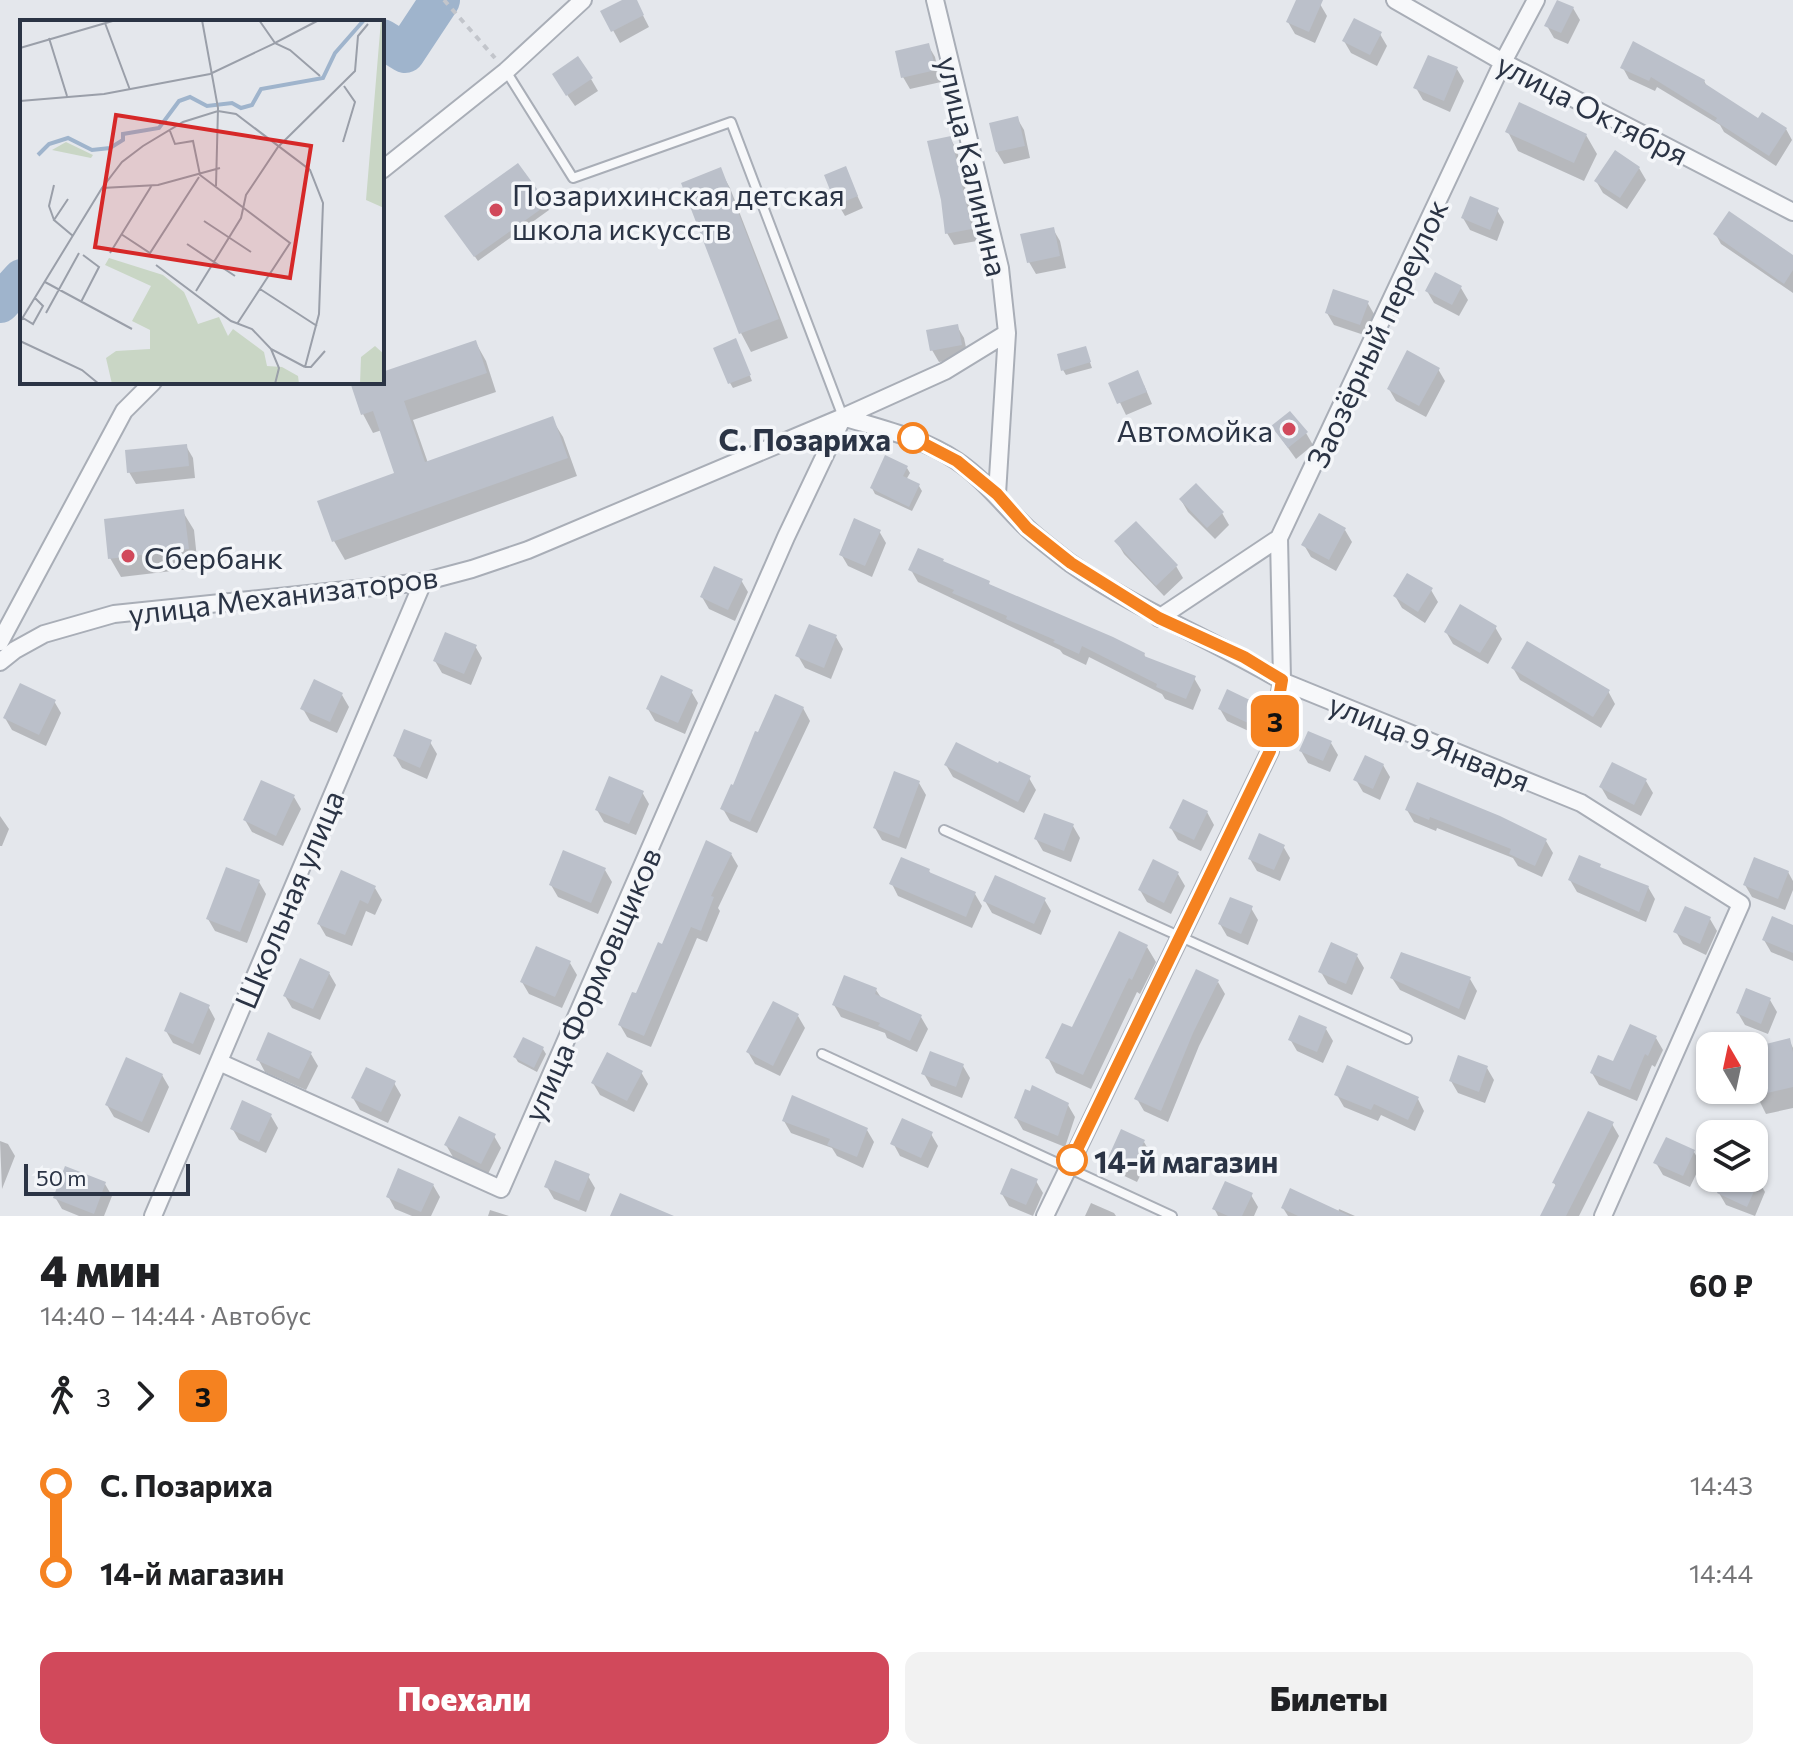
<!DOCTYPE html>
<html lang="ru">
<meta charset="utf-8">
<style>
:root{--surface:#fff;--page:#f2f2f2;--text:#202124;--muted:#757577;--accent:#d1495b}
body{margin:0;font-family:Commissioner,sans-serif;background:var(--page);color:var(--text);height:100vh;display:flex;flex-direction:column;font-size:30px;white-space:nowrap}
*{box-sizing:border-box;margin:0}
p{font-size:26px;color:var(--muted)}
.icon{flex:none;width:44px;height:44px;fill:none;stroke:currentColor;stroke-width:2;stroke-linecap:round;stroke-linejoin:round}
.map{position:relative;height:1216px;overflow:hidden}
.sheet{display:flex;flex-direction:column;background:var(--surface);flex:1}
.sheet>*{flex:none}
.badge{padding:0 16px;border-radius:12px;font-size:28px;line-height:52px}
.needle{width:52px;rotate:351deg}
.buttons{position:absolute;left:1696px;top:1032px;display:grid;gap:16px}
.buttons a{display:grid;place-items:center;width:72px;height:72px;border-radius:16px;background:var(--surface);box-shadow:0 2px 6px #0004;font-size:40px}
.scale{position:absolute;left:24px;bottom:20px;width:166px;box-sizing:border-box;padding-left:8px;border:4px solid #2b3445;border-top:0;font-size:22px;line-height:28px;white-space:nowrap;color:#2b3445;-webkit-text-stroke:6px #f4f6f9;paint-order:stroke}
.map>.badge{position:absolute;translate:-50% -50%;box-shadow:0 0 0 4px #fff}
.legs{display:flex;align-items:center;gap:12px;height:88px;padding:0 40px;font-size:26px}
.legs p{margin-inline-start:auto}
.head{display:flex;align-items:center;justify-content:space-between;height:136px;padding:0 40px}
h1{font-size:44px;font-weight:800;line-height:60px}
.action{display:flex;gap:16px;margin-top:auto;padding:16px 40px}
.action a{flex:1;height:92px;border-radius:16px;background:var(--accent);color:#fff;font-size:32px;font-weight:800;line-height:92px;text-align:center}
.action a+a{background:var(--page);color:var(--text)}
ul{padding:0 40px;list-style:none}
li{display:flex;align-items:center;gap:28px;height:88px;font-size:30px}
li i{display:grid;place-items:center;width:12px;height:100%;margin:0 10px;background:currentColor}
li i::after{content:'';width:20px;height:20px;margin:-10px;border:6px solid;border-radius:50%;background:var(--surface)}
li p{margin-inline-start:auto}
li:first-child i{background:linear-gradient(#0000 50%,currentColor 0)}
li:last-child i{background:linear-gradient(currentColor 50%,#0000 0)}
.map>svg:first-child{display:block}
.shadow{fill:#0003}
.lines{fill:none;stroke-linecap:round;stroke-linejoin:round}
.river{stroke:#9fb4cc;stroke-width:40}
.building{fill:#bbc0ca}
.lane-casing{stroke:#a9aeb7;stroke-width:12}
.street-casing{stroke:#a9aeb7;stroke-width:20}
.path{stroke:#c2c5cb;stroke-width:4;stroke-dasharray:6 6;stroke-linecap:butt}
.lane{stroke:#f7f8fa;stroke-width:8}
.street{stroke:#f7f8fa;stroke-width:16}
.line-1-casing{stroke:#fff;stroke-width:18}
.line-1{stroke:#f58220;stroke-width:12}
.poi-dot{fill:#d1495b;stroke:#f4f6f9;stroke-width:3}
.stop-1-dot{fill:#fff;stroke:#f58220;stroke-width:4}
.labels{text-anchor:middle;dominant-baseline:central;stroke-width:7;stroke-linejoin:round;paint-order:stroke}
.street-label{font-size:30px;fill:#2b3445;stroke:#f4f6f9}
.poi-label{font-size:30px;fill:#2b3445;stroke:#f4f6f9;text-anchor:start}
.stop-label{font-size:30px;font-weight:bold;fill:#2b3445;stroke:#f4f6f9;text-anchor:end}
.inset-river{fill:none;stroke:#9fb4cc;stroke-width:4}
.inset-road{fill:none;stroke:#9a9fa9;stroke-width:2}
.view{fill:#d62828;fill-opacity:0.15;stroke:#d62828;stroke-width:4}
.inset-edge{fill:none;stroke:#2b3445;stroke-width:4}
</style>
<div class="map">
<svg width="1793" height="1216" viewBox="0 0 1793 1216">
<rect width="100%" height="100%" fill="#e4e7ec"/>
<path class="shadow" d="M626,0h9l14,27 -29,16 -17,-31z
M1298,0h13l9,4 7,12 -12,27 -20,-9 -7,-12z
M1573,8l7,12 -12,24 -14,-6 -7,-12z
M1380,34l7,12 -10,20 -26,-13 -7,-12z
M928,45l7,12 6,25 -31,7 -7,-12z
M1623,68l81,13 4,7 51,33 27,8 6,11 -16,26 -52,-34 -4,-7 -63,-38 -2,4 -26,-12z
M1457,69l7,12 -14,31 -27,-12 -7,-12z
M591,79l7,12 -23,15 -14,-20z
M1017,118l7,12 6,28 -26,6 -7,-12z
M1508,132l78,3 11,19 -13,27 -66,-30z
M950,138l7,12 20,91 -23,4 -7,-12z
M1639,168l7,12 -19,29 -24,-16 -7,-12z
M845,169l18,39 -18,8 -7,-12z
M720,170l10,18 58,150 -37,14 -10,-19z
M546,205l3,5 -71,51 -28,-40z
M1497,210l7,12 -7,19 -27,-11 -7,-12z
M1053,229l7,12 6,27 -30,6 -7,-12z
M1716,235l77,22v36l-72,-49z
M1461,288l7,12 -9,16 -25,-13 -7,-12z
M1367,302l7,12 -7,22 -33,-11 -7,-12z
M957,326l7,12 4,19 -29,5 -7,-12z
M476,343l10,18 10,31 -83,28 15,43 124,-44 11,18 14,39 -232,84 -11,-19 -14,-39 77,-28 -15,-44 -9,3 -10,-19 -4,-32h23v-8z
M738,346l14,35 -19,7 -3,-5z
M1085,348l7,20 -26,7 -3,-5z
M1438,369l7,12 -19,36 -30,-16 -7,-12z
M1111,384l33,1 8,19 -26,11z
M1273,427l33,6 7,12 -17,14z
M186,446l7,12 2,20 -59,6 -7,-12z
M907,468l3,5 -4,7 13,6 3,5 -10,20 -37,-17 -3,-6z
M1181,500l41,13 7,12 -14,14 -27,-27z
M183,512l11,18 4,38 -77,9 -11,-19z
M1345,530l7,12 -16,29 -25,-14 -7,-12z
M879,531l7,12 -14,34 -24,-11 -7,-12z
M1117,542l59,24 7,12 -19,18 -40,-42z
M945,565l199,89 2,5 48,19 7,12 -8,20 -28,-11 -3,-5 -73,-37 -3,8 -23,-11 -3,-4 -142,-68 -7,-12z
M741,580l7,12 -13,29 -26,-12 -7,-12z
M1431,590l7,12 -13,21 -23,-15 -7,-12z
M1495,627l7,12 -14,25 -35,-20 -7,-12z
M836,637l7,12 -12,30 -26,-11 -7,-12z
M475,646l7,12 -11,27 -29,-12 -7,-12z
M1513,668l95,23 7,13 -14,24 -81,-48z
M691,691l7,12 -13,31 -30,-13 -7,-12z
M342,695l7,12 -12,26 -27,-12 -7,-12z
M54,701l7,12 -15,33 -34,-16 -7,-12z
M1256,705l7,12 -8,17 -28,-13 -7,-12z
M803,708l7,13 -53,112 -27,-12 -7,-12z
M430,742l7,12 -10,25 -25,-11 -7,-12z
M1331,743l7,12 -8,17 -22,-9 -7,-12z
M946,765l83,13 7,12 -12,23 -71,-36z
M1383,765l7,12 -10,23 -17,-8 -7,-12z
M1646,781l7,12 -12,23 -33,-17 -7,-12z
M919,783l7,12 -20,54 -24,-9 -7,-12z
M642,792l7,12 -13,31 -32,-13 -7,-12z
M294,797l7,12 -18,37 -31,-14 -7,-12z
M1407,810l139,31 7,12 -11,24 -24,-11 -5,-8 -76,-30 -1,3 -22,-9z
M1207,812l7,13 -13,26 -23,-11 -7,-12z
M0,816l9,13 -7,17h-2z
M1073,826l7,12 -9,24 -28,-11 -7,-12z
M1283,846l7,12 -10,23 -23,-10 -7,-12z
M731,854l7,12 -20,42 2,3 -13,31 -10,-4 -46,109 -24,-10 -7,-12 43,-78z
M1599,866l3,4 46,17 7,12 -9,23 -69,-30 -7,-12z
M605,870l7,12 -14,32 -40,-17 -7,-12z
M929,871l3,5 43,18 7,12 -10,22 -74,-32 -6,-12z
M1788,872l5,9v9l-8,20 -33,-13 -7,-12z
M1178,874l7,12 -14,28 -24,-12 -7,-12z
M259,882l7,12 -19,49 -32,-12 -7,-12z
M375,888l7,12 -7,15 -9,-4 -14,35 -26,-10 -7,-12z
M1044,899l7,12 -10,24 -49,-22 -7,-12z
M1251,908l7,12 -10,25 -21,-9 -7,-12z
M1710,919l7,12 -11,24 -23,-11 -7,-12z
M1793,927v34l-22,-9 -7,-12z
M1147,947l9,15 -16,32 -3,-2 -46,97 -35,-16 -8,-15z
M1357,956l7,12 -12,27 -24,-11 -7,-12z
M570,963l7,12 -15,33 -33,-14 -7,-12z
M329,973l7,12 -16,35 -28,-12 -7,-12z
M1392,978l78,1 7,12 -12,29 -65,-30z
M1218,982l7,12 -26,52 -31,76 -24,-11 -7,-12z
M876,990l6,9 39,18 7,12 -11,23 -30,-14 -2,-5 -44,-16 -7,-12z
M1770,1000l7,12 -9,22 -23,-9 -7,-12z
M208,1006l7,13 -15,36 -27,-12 -7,-12z
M798,1016l7,12 -25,48 -25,-12 -7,-12z
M1326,1029l7,12 -10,22 -26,-12 -7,-12z
M1656,1038l7,12 -8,17 -3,-2 -15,36 -38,-16 -7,-12 22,-9z
M1789,1040l4,8v60l-27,6 -12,-24v-41z
M543,1049l3,5 -9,18 -19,-10 -3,-5z
M311,1054l7,12 -12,24 -41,-18 -7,-13z
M963,1066l7,12 -8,20 -31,-12 -7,-12z
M1487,1068l7,12 -9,23 -27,-10 -7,-12z
M641,1072l7,12 -14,28 -34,-17 -7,-12z
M162,1075l7,12 -20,46 -35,-16 -7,-12z
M394,1083l7,12 -13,28 -28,-13 -7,-12z
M1337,1095l81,4 6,12 -9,20 -34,-16 -3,6 -34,-14z
M1068,1105l7,12 -10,30 -42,-17 -7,-12z
M271,1116l7,12 -12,25 -27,-13 -7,-12z
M784,1121l83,9 7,12 -11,26 -26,-12 -5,-8 -41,-15z
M1612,1124l7,12 -40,80h-36l14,-29 -3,-4z
M931,1134l7,12 -10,22 -28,-12 -7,-13z
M494,1136l7,12 -13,26 -35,-17 -7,-12z
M0,1141l8,3 7,12 -13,33z
M1144,1142l7,12 -14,28 -21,-10 -7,-12z
M1694,1152l7,12 -11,23 -27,-12 -7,-12z
M588,1176l7,12 -9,24 -32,-13 -7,-12z
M1726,1178l32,2 7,12 -10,24 -29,-11 -7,-12z
M1036,1181l7,12 -10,23 -24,-10 -7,-12z
M105,1184l7,12 -8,20h-25l-17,-7 -7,-12z
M433,1185l7,12 -9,19h-19l-17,-7 -7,-13z
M1251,1195l7,12 -4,9h-36l-4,-8z
M1091,1203l23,10 2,3h-31z
M1283,1208l55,5 1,-4 16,7h-67z
M490,1210l19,6h-21z"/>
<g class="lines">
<path class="river" d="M382,39l23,14 35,-53
M0,303l22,-24"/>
</g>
<path class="building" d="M622,0h15l7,15 -33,17 -11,-21z
M1296,0h27l-14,32 -23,-10z
M1557,0l17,7 -13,26 -17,-7z
M1354,18l28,14 -12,23 -28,-14z
M1633,41l72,39 -1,3 54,35 4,-6 25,16 -18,28 -54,-35 2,-3 -66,-41 -2,4 -29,-13z
M929,43l7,27 -35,8 -6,-27z
M1428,55l30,12 -14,34 -31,-13z
M578,56l15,22 -27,18 -14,-22z
M1519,102l68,32 -13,29 -69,-31z
M1018,116l7,30 -29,6 -7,-29z
M951,136l21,93 -27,5 -4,-34 -14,-59z
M1615,150l25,17 -20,31 -26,-17z
M518,163l30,41 -74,53 -30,-41z
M846,166l12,30 -22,9 -12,-30z
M721,167l58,152 -40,15 -58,-151z
M1470,196l29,12 -9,22 -29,-12z
M1729,211l64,44v15l-9,14 -71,-50z
M1054,227l6,29 -33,7 -7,-29z
M1435,272l27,14 -10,19 -27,-14z
M1333,289l36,12 -9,24 -35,-12z
M958,324l4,21 -32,6 -4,-21z
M736,338l15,37 -23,9 -15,-36z
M476,340l11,33 -83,28 21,61 128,-46 15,42 -236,84 -15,-41 77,-28 -21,-62 -12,4 -11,-33h32v-10z
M1086,346l5,16 -30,9 -4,-17z
M1407,350l33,18 -21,38 -32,-17z
M1138,370l9,22 -30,12 -9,-21z
M1290,411l18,21 -20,16 -17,-22z
M187,444l2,22 -62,7 -2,-23z
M885,455l23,11 -5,10 17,8 -11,23 -39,-19z
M1196,483l28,29 -17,16 -28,-29z
M184,509l5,40 -81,10 -4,-40z
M1319,513l27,15 -17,32 -28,-15z
M854,518l27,12 -16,36 -26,-11z
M1136,521l42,44 -22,21 -42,-45z
M918,548l26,11 -1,2 47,20 -1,3 124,53 32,16 -1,3 52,20 -10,23 -30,-12 1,-3 -75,-38 -3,8 -26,-12 2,-2 -49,-21 1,-3 -55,-23 2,-3 -46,-20z
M714,566l29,13 -15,31 -28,-13z
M1407,573l26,15 -15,24 -25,-16z
M1460,604l37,22 -17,27 -36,-21z
M809,624l28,11 -13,33 -29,-12z
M445,632l32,13 -13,29 -31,-13z
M1527,641l83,49 -17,27 -82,-49z
M661,675l32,15 -15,33 -32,-14z
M314,679l29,14 -13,29 -30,-13z
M20,683l36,17 -17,35 -36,-17z
M1227,689l31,15 -10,19 -30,-14z
M775,694l29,13 -54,115 -30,-13 11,-25 2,1 22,-54 3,1z
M404,729l28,11 -12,28 -27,-12z
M1308,731l24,10 -9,20 -24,-10z
M956,742l42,21 1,-2 32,15 -13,26 -74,-37z
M1365,755l19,9 -11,25 -20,-9z
M1612,762l35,17 -13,26 -35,-18z
M894,771l26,10 -21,57 -26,-10z
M609,776l35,15 -15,33 -34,-14z
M261,780l34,15 -19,41 -33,-16z
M1417,782l83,34 47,23 -12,27 -26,-12 2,-5 -81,-32 -1,3 -24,-10z
M1183,799l25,12 -14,29 -25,-12z
M1044,813l30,11 -10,27 -30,-12z
M1259,833l26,12 -11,25 -26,-11z
M706,840l26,13 -21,43 3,1 -13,34 -10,-4 -47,109 -26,-11 14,-33 4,1 22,-51 4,2z
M563,850l43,18 -15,35 -42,-18z
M1579,855l22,9 -1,3 49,19 -10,26 -71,-32z
M901,857l29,12 -1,3 47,20 -10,25 -77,-33z
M1754,857l35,14 -11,28 -35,-14z
M1153,859l26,13 -15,31 -26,-13z
M226,867l34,13 -20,52 -34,-13z
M341,870l35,16 -8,18 -8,-4 -15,35 -28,-11z
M995,875l51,23 -12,26 -51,-23z
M1230,897l23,9 -12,28 -23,-10z
M1685,906l26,11 -11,27 -27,-12z
M1772,916l21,9v28l-31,-13z
M1119,931l29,14 -16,35 -3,-2 -46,97 -38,-17 17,-35 10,4z
M1331,942l27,12 -12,30 -28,-12z
M536,946l35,15 -16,36 -35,-15z
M1401,952l70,25 -12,32 -69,-31z
M300,958l30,14 -17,37 -30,-13z
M1196,969l23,11 -26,53 -32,78 -27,-12z
M844,975l33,13 -2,6 47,21 -12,26 -32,-15 2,-3 -48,-18z
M1746,988l25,10 -10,26 -25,-11z
M180,992l30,13 -17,39 -29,-13z
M773,1001l26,13 -26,52 -27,-14z
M1299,1015l28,12 -10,25 -29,-12z
M1630,1024l27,12 -9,20 -3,-2 -15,36 -40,-17 8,-18 15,6z
M268,1032l44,20 -13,27 -43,-19z
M523,1037l21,10 -10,21 -21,-11z
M1790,1038l3,14v35l-39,9v-49z
M930,1051l34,13 -8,23 -35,-13z
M607,1052l36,19 -16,30 -36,-18z
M1458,1055l30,11 -9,26 -30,-11z
M126,1057l37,17 -21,48 -37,-17z
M1347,1065l72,32 -11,23 -34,-16 -3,6 -37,-15z
M366,1067l30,14 -15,31 -30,-14z
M1032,1085l37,18 -11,33 -44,-18 11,-29 5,2z
M792,1095l76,33 -11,29 -30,-12 3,-6 -48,-18z
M242,1100l30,14 -13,28 -29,-13z
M1588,1111l26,11 -48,94h-26l16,-32 -4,-1z
M459,1116l37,18 -15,30 -37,-19z
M902,1118l31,14 -12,26 -31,-14z
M1121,1129l24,11 -15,31 -23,-11z
M1666,1137l29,13 -12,26 -30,-13z
M555,1160l35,14 -11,27 -35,-14z
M65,1166l41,16 -12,32 -41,-16z
M398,1168l36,16 -13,28 -35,-15z
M1011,1168l27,11 -12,26 -26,-11z
M1724,1178h36l-13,29 -30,-14z
M1225,1181l28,12 -11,23h-14l-16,-7z
M1290,1188l60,28h-52l-17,-8z
M620,1193l54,23h-64z"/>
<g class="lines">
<g class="lane-casing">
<path id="lane" d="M506,71l67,107 158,-56 112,295
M944,830l463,209
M822,1054l350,162"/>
</g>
<g class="street-casing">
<path id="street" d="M935,0l65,268 7,65 -10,161
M1395,0l108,62 290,150
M382,170l124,-99 77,-71
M843,417c39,12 80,21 114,44 28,19 47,45 70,67 13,12 29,24 43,35 67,47 144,77 214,119l297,121 160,101 -138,312
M1159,618l120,-80
M0,642l124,-231 29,-29
M0,662l15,-12 29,-16 70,-20 309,-32 49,-13 56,-19 315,-133 102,-46 62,-38
M219,1062l282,127 285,-652 57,-120
M153,1216l270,-634
M1045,1216l225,-465 12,-71 -3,-142 224,-476 33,-62"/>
</g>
<path class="path" d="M444,0l51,58"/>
<use href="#lane" class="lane"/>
<use href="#street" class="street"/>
</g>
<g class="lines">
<g class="line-1-casing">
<path id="line-1" d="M913,438l44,23 40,33 30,34 44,35 88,55 85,39 38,23 -12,71 -198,409"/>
</g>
<use href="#line-1" class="line-1"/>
</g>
<g class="poi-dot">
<circle cx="496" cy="210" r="8"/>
<circle cx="1289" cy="429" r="8"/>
<circle cx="128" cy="556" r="8"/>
</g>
<g class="stop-1-dot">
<circle cx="913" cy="438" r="14"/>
<circle cx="1072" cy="1160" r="14"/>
</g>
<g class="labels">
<g class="street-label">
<text transform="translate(1593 108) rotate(27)">улица Октября</text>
<text transform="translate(974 166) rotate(77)">улица Калинина</text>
<text transform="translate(1376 333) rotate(-65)">Заозёрный переулок</text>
<text transform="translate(283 594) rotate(-7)">улица Механизаторов</text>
<text transform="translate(1430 741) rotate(22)">улица 9 Января</text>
<text transform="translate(288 899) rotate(-67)">Школьная улица</text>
<text transform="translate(591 984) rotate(-66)">улица Формовщиков</text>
</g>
<g class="poi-label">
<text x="512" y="193">Позарихинская детская<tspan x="512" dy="34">школа искусств</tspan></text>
<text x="1273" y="429" text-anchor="end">Автомойка</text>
<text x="144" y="556">Сбербанк</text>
</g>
<g class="stop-label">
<text x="891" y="438">С. Позариха</text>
<text x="1094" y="1160" text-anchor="start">14-й магазин</text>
</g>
</g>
<g transform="translate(20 20)">
<rect width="364" height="364" fill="#e4e7ec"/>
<path d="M361,0h3v188l-18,-8zM46,122l27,13 -2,3 -39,-8zM89,238l54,17 21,17 14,32 21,-7 9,19 5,-7 31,23 3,14 15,1 16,9 1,8h-187l-6,-26 10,-7 34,-2v-19l-18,-9 19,-35 -46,-21zM355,326l9,8v30h-24l1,-27z" fill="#c9d6c5"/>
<path class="inset-river" d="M18,135l11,-11 19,-6 24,12 18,-2 13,-8v-6l36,-6 20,-27 11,-4 17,9 25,-3 9,5 11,-3 9,-16 62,-11 12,-25 29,-33"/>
<path class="inset-road" d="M182,0l16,88 -2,78M239,0l16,23 44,-23M85,3l25,67M29,18l18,58M0,28l96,-28M0,81l84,-7 106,-20 65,-31 15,7 30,26M150,111l5,13 18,-3 7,34 90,68 -53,81M323,122l12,-40 -11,-16M82,168l20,-26 21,-16 40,-24 35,-11 18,3 74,56 13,33 -4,111 -14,53M48,179l-14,21 19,16M34,200l-5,-14 5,-21M184,201l47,31M101,214l29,19 49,-76M167,224l48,32M90,233l42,-68M136,245l75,56 21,8 19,20 34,18M25,262l87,47M240,269l57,37M176,271l45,-73 5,-23 32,-48 77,-76 3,-35 10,-12M61,282l18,-35 -16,-12M26,293l33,-60M3,298l10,6 10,-18 -8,-8M0,302l82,-134 56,-3 62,-17M0,321l62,29 17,14M251,329l8,19 -4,16M285,347h6l14,-16"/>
<path class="view" d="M96,95l195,31 -21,132 -195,-31z"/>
<rect width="364" height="364" class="inset-edge"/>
</g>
</svg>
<div class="buttons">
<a><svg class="needle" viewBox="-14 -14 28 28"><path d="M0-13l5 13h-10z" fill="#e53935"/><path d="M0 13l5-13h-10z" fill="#757577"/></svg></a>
<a><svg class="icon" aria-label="layers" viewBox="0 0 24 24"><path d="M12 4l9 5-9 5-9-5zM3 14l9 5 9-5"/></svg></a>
</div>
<div class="scale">50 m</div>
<b class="badge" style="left:1275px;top:721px;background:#f58220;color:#111">3</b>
</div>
<section class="sheet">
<div class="head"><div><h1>4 мин</h1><p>14:40 – 14:44 · Автобус</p></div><b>60 ₽</b></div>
<div class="legs"><svg class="icon" aria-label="walk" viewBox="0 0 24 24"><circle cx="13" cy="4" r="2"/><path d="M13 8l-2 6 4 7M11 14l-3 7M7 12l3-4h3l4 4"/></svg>3<svg class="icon" aria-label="forward" viewBox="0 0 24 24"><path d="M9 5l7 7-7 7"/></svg><b class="badge" style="background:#f58220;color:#111">3</b></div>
<ul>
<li><i style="color:#f58220"></i><b>С. Позариха</b><p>14:43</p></li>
<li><i style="color:#f58220"></i><b>14-й магазин</b><p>14:44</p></li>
</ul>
<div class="action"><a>Поехали</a><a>Билеты</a></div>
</section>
